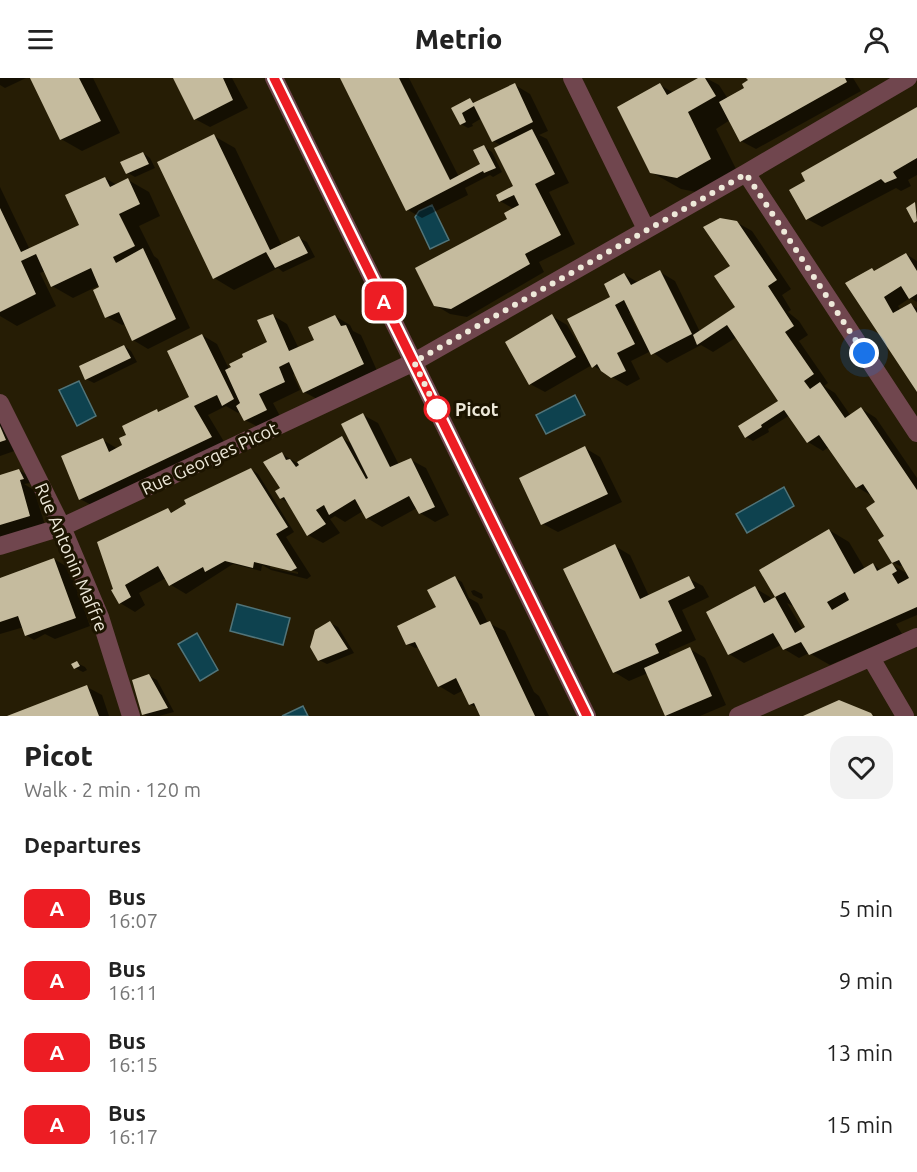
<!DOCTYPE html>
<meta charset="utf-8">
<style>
:root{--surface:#fff;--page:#f2f2f2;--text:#222;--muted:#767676}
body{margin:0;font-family:Ubuntu,sans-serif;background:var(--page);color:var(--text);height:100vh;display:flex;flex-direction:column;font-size:22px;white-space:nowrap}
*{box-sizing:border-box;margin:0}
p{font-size:20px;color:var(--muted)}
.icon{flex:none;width:33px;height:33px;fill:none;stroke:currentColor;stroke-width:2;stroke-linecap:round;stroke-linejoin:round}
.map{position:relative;height:638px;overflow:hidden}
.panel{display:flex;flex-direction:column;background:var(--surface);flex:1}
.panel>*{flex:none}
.badge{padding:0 12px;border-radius:9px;font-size:21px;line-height:39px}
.you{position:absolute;width:30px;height:30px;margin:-15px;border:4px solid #fff;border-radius:50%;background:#1a73e8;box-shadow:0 0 0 9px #1a73e833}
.map>.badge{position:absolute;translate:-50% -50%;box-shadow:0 0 0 3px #fff}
h2{padding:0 24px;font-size:22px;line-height:54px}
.round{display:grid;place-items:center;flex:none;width:63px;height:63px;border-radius:18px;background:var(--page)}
.overview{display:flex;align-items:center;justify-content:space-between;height:102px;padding:0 24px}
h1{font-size:28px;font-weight:800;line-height:45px}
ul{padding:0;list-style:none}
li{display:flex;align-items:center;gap:18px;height:72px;padding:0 24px}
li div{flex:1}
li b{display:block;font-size:22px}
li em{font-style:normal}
li .badge{min-width:66px;font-weight:700;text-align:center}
header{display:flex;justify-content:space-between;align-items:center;height:78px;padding:0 24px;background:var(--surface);font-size:27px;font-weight:800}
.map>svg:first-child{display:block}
.water{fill:#0e424f;stroke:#517479;stroke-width:1.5}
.shadow{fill:#0007;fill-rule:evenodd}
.building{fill:#c5bb9e;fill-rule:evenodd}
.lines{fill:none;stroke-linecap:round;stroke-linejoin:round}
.street{stroke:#70464e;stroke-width:18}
.line-casing{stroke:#fff;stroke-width:14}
.line{stroke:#ed1d24;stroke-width:9}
.walk{stroke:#eee9da;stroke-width:6;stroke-dasharray:0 10.8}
.stop-dot{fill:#fff;stroke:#ed1d24;stroke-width:3}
.labels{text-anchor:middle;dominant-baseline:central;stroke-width:6;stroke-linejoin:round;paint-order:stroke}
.stop-label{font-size:18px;font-weight:bold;fill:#eee9da;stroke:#1c1400;text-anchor:start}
.street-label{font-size:18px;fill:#eee9da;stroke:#1c1400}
</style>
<header><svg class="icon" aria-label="menu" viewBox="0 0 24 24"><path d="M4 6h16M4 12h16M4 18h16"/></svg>Metrio<svg class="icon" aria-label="person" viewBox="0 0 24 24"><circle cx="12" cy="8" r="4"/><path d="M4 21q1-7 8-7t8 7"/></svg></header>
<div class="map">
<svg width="917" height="638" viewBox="0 0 917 638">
<rect width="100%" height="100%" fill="#261d05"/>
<path class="water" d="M432,127l17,35 -19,9 -15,-32 4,-6z
M79,303l17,35 -19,10 -18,-36z
M575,317l10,20 -39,19 -10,-19z
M784,409l10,19 -47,27 -11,-19z
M237,526l53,14 -7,27 -53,-14z
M197,555l21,37 -18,11 -22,-37z
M303,628l5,10h-26z"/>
<path class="shadow" d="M0,0h26l-21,10 -5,-3z
M32,0h61l27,55 -38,18 -21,-12z
M175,0h57l16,30 -38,19 -15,-8z
M341,0h68l50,99 23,-12 2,-18 8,5 10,20 -9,5 -3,-2 -25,13 3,7 -46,23 -14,-8z
M701,0h5l13,7 9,14 18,-10 5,-8 -3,-3h105l8,13 -105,58 -15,-8 -11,-21 -14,9 23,46 -33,19 -25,-5 -30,-17 9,-87 14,8z
M515,7l15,9 18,37 -9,4 8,4 22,44 -20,9 26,52 -36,18 5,10 -77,45 -17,-3 -15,-9 74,-86 5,-10 -14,-8 15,-14 -13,-41 -9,-5 -11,-23 -10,6 1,2 -5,2 -7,-4 -8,-16 17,-8 6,3z
M917,31v66l-9,5 3,6 -10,5 -5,-3 -74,39 -15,-8z
M214,58l21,12 47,98 17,-8 8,4 8,15 -32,15 -5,-4 -44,22 -20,-12z
M143,75l7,5 5,10 -20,9 -7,-4z
M105,100l12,7 11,-5 21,12 11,24 -21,10 15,30 4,3 32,69 -42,21 -15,-9 -7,-16 -4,1 -15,-8 -7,-32 -27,13 -21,-12 -7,-15 -5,2 16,33 -39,20 -17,-10v-129l30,63 51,-25z
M736,144l16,9 39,58 -9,6 9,15 -3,2 11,9 9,14 -9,6 29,42 -4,3 11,7 16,23 11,-7 14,9 41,60v137l-21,9 6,10 -72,31 -21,-12 -10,5 -15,-9 -3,-4 -37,18 -15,-9 26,-66 15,9 2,4 5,-3 -16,-28 68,-40 20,12 16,27 8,-5 9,7 10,-6 18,10 -7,-10 -3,1 -7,-4 -16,-59 -5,-7 -15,-9 -28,-40 -6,4 -15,-9 -18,-27 -22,14 1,3 -16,9 -7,-4 34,-36 -43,-64 -24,15 -12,-7 -34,18 -16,-12 -20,10 9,18 -13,7 -35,-21 -47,27 -15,-8 22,-68 15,9 17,29 2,-1 38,-79 15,9 21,-11 15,9 25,51 37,-25 -5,-41zM631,234l11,22 -2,1 -11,-22zM787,525l8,4 12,20 -4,3z
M906,176l11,7v41l-7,-4 -12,8 3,5 10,-6 6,3v81l-45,-119 4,2z
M272,237l15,9 12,25 17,-9 19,-24 15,9 3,6 8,4 17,38 -59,27 -15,-8 -8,-19 -3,2 7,15 -27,13 8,15 -21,10 -15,-8 -4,-9 -3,2 -12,-7 -18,9 18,30 -131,62 -15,-8 23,-59 15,9 39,-38 3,2 31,-15 11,-63 15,9 12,25 40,-26z
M124,268l7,5 6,11 -43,21 -8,-4z
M0,328l20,43 -20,7z
M363,337l15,8 21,42 12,-5 15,8 23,47 -14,7 -15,-9 -3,-5 -35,19 -15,-9 -4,-7 -18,11 -10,-6 -5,3 10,14 -17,10 -15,-8 -20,-32 -7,-5 1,-44 15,9 45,-25 10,6z
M585,370l15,9 22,45 -64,30 -15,-8z
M251,391l7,5 36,58 -8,5 25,39 -4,3 -36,-9 -9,-5 -1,6 -28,-7 -47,30 -15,-9 -5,-7 -27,15 6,12 -10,7 -15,-9 -7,-12 55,-81 5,3zM270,486l28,8v2l-28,-6z
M19,392l8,5 3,8 -6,1 10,6 11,35 -45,13v-62z
M615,468l15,9 19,41 39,-18 15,8 6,11 -27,13 14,30 -27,12 2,5 19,-8 15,9 21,47 -26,11h-33l-19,-43 -19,8 -15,-9z
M54,481l15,9 21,58 -35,13 -10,-5 -11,6 -8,-5 -2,-8 -24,7v-55l22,-4 -2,-5z
M455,500l7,4 7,16 9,5 10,20 17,8 29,61 5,4 10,20h-67l-3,-7 -9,-5 -6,-14 -10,5 -15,-9 -19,-39 -5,1 -7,-4 29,-36z
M474,512l8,4 1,4 -2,1 -8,-4 -2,-4z
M330,545l8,4 16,26 -27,11 -8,-4z
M77,585l8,4 2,3 -4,2 -8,-4z
M149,598l8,4 17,32 -15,4h-12l-3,-2z
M87,609l15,8 7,21h-98z"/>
<path class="building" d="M30,0h49l22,43 -41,19z
M173,0h50l10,22 -39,20z
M340,0h59l51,102 30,-16 -7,-14 11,-5 12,23 -12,5 -1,-2 -77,40z
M698,0h7l11,18 -28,16 23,47 -34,19 -27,-5 -33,-66 43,-24 7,12z
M746,0h99l2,4 -107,60 -21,-40 25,-14 -2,-4 6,-4z
M515,5l18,39 -41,20 -18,-36 -12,7 4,9 -6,3 -9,-17 19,-10 3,5z
M917,29v51l-24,14 4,6 -12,5 -4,-4 -75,41 -17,-30 16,-9 -4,-8z
M532,51l23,45 -20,10 26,51 -36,19 5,10 -79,45 -17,-3 -19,-38 92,-49 -3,-6 15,-8 -5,-10 -15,7 -3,-7 17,-9 -19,-38z
M214,56l56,116 29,-14 9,17 -33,15 -9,-16 -53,27 -56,-117z
M143,74l6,12 -23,10 -6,-12z
M105,99l5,10 18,-9 12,26 -21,10 16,32 -22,11 3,6 27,-15 33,71 -44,22 -13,-29 -14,6 -12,-28 6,-3 -8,-19 -40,19 -15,-33 -15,7 15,33 -36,18v-104l21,44 58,-27 -14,-30z
M915,124l2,19 -3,2 -8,-15z
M720,140l17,3 40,59 -9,6 26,40 -9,6 29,42 -10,7 6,8 10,-7 25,36 16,-11 56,83v117l-108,48 -8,-13 -18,8 -10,-17 -45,22 -22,-43 49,-26 9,17 11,-6 -16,-27 70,-41 25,45 19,-11 4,8 15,-8 -14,-23 6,-4 -18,-28 9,-6 -12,-18 -7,4 -37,-53 -12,8 -23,-33 -23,15 1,2 -17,11 -7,-12 40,-25 -51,-76 -30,20 -4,-10 42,-28 -21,-31 16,-10 -27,-39zM899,482l10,18 -11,6 -6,-10 5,-3 -5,-8zM785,514l20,35 -10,6 -20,-36zM845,514l4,8 -17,10 -5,-8z
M906,175l11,18v23l-8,5 -8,-13 -17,11 9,16 18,-10 6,10v79l-72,-109 27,-15 2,3z
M660,192l32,64 -41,21 -27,-55 -9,5 20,39 -18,9 9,18 -15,7 -10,-7 -4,-7 -5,4 -25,-49 43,-22 -6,-13 20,-11 7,12z
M273,236l16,37 25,-11 -6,-13 27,-12 6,11 5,-1 18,39 -61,29 -14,-31 -10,5 6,15 -26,12 8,16 -23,11 -8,-15 4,-3 -15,-33 6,-3 -2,-3 14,-7 -1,-3 25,-12 -10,-22z
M552,236l24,43 -47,28 -24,-43z
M202,256l32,65 -12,7 -5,-11 -23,11 18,31 -133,63 -18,-44 42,-18 6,14 13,-7 -3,-7 7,-3 -4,-9 35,-17 1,3 31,-15 -22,-46z
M124,267l7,13 -46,22 -6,-14z
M363,335l27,54 21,-9 24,49 -16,7 -10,-18 -43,23 -11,-20 -26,16 -5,-10 -8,5 10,14 -19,12 -23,-39 -4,2 -5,-8 5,-3 -17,-26 19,-10 4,8 4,-1 6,8 3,-2 -2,-3 45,-26 24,43 2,-1 -27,-54z
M0,348l6,14 -6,2z
M585,368l23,48 -67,31 -22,-47z
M251,390l37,59 -12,7 21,34 -6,3 -37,-9 -1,6 -28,-7 -20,11 -2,-5 -34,19 -11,-20 -33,19 6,12 -12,7 -8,-14 2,-1 -16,-47 71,-34 3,5 15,-9 -2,-4z
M19,391l5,10 -4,1 10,36 -30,9v-50z
M615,466l25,55 49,-23 6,12 -27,13 14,30 -27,13 4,9 -46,20 -50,-104z
M54,480l22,60 -51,18 -7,-20 -18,6v-44z
M455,498l25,49 10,-4 45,95h-55l-6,-13 -5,2 -13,-27 -18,9 -23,-45 -9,3 -9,-19 39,-19 -9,-17z
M330,543l18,28 -30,12 -8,-14 5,-17z
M690,569l22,49 -47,20 -21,-48z
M77,583l3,5 -6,3 -3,-5z
M149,596l19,34 -26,7 -10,-35z
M87,607l12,31h-92z
M839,622l32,13 2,3h-70z"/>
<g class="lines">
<path class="street" d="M274,0l313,638
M572,0l74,151
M746,95l171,260
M0,325l62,124 38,90 31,99
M0,468l62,-19 352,-165 332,-189 162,-95
M871,580l34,58
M738,638l179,-79"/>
</g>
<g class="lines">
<g class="line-casing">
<path id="line" d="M274,0l313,638"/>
</g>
<use href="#line" class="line"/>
<path class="walk" d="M437,331l3,7 -26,-54 332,-188 118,179"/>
</g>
<circle class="stop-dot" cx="437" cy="331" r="12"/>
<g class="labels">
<g class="stop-label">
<text x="455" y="331">Picot</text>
</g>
<g class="street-label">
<text transform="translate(209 380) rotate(-25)">Rue Georges Picot</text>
<text transform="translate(72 479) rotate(67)">Rue Antonin Maffre</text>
</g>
</g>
</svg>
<div class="you" style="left:864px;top:275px"></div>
<b class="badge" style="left:384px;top:223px;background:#ed1d24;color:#fff">A</b>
</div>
<section class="panel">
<div class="overview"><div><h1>Picot</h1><p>Walk · 2 min · 120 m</p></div><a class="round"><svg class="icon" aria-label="heart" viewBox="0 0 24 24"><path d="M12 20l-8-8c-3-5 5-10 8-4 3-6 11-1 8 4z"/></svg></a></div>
<h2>Departures</h2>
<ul>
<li><span class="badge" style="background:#ed1d24;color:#fff">A</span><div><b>Bus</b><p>16:07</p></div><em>5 min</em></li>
<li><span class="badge" style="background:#ed1d24;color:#fff">A</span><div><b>Bus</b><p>16:11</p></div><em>9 min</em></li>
<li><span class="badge" style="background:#ed1d24;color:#fff">A</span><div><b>Bus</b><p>16:15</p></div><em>13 min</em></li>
<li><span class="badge" style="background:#ed1d24;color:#fff">A</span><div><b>Bus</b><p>16:17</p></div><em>15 min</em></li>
</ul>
</section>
